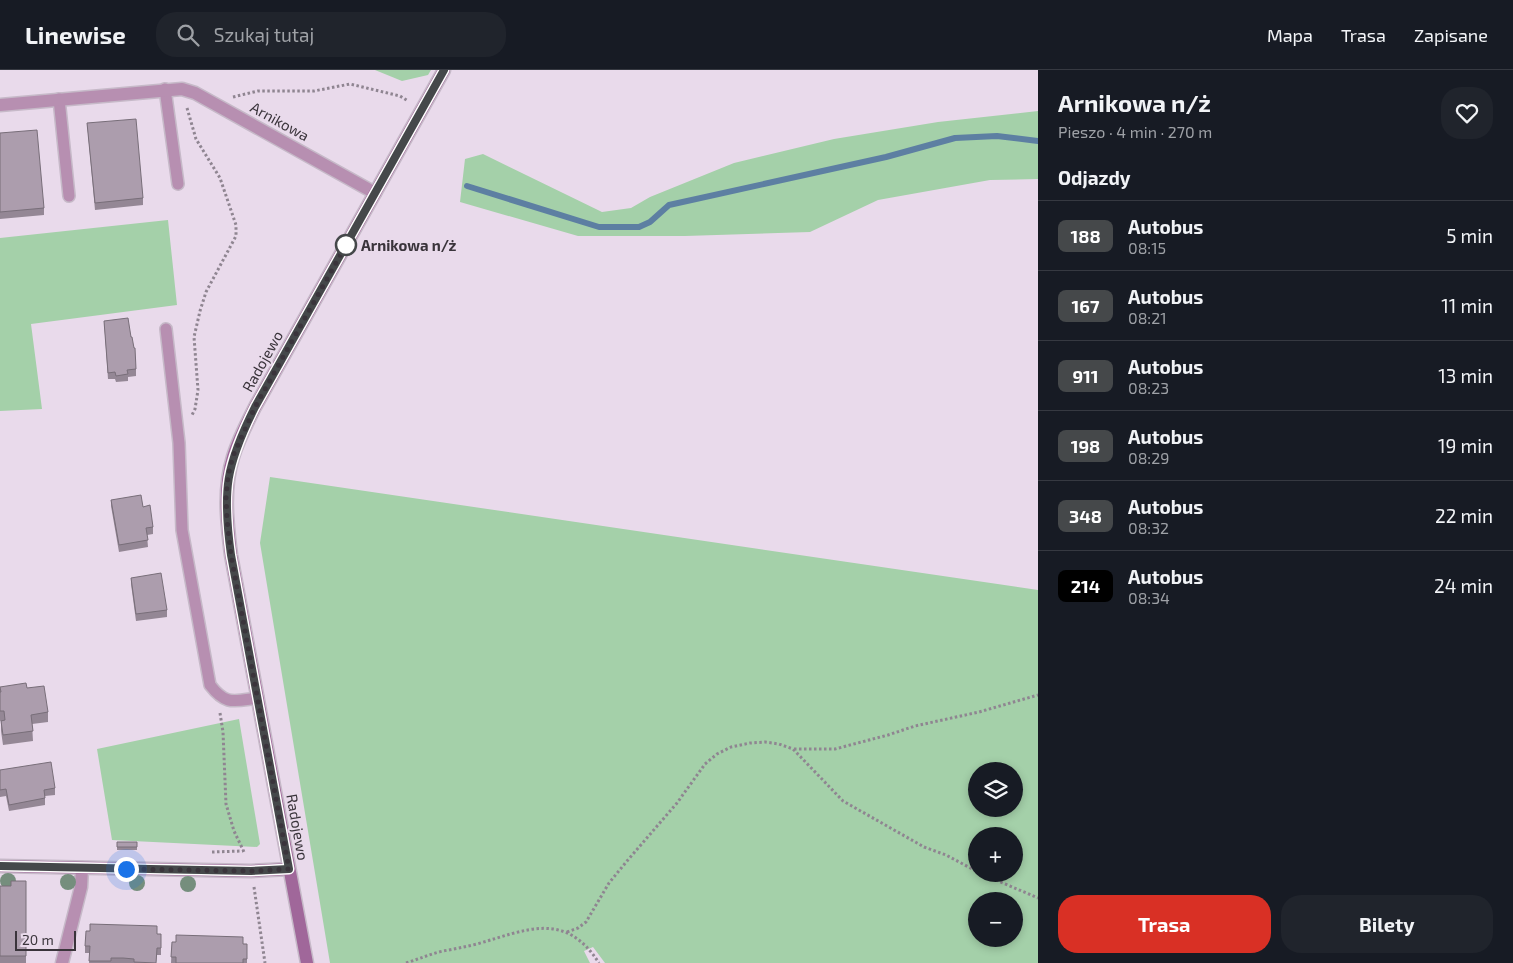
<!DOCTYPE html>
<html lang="pl">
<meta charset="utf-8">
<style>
:root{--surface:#171b24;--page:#20242c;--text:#f1f3f6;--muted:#9ea1a6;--line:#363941;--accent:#d93025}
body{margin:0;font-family:"Exo 2",sans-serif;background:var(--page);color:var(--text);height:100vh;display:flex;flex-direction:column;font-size:19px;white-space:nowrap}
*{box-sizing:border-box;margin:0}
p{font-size:16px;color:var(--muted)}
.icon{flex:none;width:28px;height:28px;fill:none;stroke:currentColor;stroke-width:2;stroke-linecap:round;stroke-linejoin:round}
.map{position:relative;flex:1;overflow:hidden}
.sheet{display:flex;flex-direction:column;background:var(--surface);width:475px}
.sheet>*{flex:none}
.badge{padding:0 10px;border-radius:8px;font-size:18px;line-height:32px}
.tools{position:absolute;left:968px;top:692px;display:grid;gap:10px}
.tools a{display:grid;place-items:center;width:55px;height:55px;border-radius:50%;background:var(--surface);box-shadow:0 2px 8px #0003;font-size:25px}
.scale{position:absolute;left:15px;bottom:12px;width:61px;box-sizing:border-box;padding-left:5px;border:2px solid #3a343b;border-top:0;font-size:14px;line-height:18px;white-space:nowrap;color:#3a343b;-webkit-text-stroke:4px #e9daeb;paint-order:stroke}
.you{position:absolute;width:25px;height:25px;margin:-12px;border:4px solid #fff;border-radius:50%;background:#1a73e8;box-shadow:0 0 0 8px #1a73e833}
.map>.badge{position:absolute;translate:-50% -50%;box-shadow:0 0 0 2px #fff}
h2{padding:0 20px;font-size:19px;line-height:45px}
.round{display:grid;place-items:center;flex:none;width:52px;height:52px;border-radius:20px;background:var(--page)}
.head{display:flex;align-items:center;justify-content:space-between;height:85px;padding:0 20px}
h1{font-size:24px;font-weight:700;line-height:38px}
.action{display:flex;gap:10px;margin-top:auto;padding:10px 20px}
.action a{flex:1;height:58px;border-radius:20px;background:var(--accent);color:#fff;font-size:20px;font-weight:700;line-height:58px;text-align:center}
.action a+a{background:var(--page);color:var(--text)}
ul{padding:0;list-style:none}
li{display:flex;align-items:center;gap:15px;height:70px;padding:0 20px;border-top:1px solid var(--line)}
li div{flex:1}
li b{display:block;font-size:19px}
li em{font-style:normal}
li .badge{min-width:55px;font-weight:700;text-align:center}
header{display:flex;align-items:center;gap:30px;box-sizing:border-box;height:70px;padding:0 25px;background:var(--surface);border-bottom:1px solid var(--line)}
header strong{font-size:24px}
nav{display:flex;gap:28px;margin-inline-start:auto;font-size:18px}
.search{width:350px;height:45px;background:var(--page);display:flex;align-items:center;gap:12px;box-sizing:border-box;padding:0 18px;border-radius:20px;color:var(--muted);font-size:19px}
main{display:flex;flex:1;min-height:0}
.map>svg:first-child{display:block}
.green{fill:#a4d0a9;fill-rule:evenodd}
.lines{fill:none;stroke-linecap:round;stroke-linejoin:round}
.stream{stroke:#5d7fa2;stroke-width:6}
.lane-casing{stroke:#c6b9c8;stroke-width:14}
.street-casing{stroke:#c6b9c8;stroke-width:15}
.secondary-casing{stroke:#c6b9c8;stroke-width:15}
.path{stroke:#8f8591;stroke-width:3;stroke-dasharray:2.5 2.5;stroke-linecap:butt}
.lane{stroke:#b78fb1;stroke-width:11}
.street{stroke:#b78fb1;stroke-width:12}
.secondary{stroke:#a0679a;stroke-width:12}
.tree{fill:#758e7d}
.wall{fill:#948795}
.building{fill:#ac9dad;stroke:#786e79}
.line-casing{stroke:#fff;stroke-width:11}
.line{stroke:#45484a;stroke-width:8}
.walk{stroke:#3a343b;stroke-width:5;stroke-dasharray:0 9}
.stop-dot{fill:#fff;stroke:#45484a;stroke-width:2.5}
.labels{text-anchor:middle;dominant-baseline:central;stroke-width:4.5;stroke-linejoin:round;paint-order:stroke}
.street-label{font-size:15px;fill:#3a343b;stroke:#e9daeb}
.stop-label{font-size:15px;font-weight:bold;fill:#3a343b;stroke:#e9daeb;text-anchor:start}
</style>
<header>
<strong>Linewise</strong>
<div class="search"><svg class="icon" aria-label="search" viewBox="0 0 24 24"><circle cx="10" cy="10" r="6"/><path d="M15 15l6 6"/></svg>Szukaj tutaj</div>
<nav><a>Mapa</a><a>Trasa</a><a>Zapisane</a></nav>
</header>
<main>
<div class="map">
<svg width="1038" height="893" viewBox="0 0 1038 893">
<rect width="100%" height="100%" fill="#e9daeb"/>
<path class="green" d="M375,0h56l-3,5 -26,6z
M1038,41v68l-48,1 -112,20 -68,32 -125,4h-107l-118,-34 5,-43 18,-5 119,58 29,-4 19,-11 84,-34 100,-24 104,-17z
M168,150l9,85 -146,19 11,85 -42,2v-173z
M270,407l768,113v373h-433l-12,-16 -9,4 6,12h-260l-70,-420zM976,701h38v38h-38zM976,766h38v38h-38zM976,831h38v38h-38z
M239,649l21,125 -3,3 -145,-7 -15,-91z"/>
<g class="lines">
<path class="stream" d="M467,116l132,41h40l11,-5 19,-17 217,-48 69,-19 42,-2 41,5"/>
<g class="lane-casing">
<path id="lane" d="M165,19l13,95
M59,29l10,97
M166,259l13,114 3,87 28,155c16,21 24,16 48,13"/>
</g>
<g class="street-casing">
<path id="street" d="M0,35l182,-16 13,4 180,100
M62,893l19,-76 1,-19"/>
</g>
<g class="secondary-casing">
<path id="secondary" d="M0,796l251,5 38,-2
M307,893l-76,-408c-4,-33 -8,-66 2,-98 5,-17 14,-34 22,-50l189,-337"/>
</g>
<path class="path" d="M233,27l25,-6h56l36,-7 50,12 8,5
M187,38l9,31 24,39 16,47v11l-30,56 -6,19 -6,26 4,53 -3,19 -3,6
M220,643l3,19 3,72 8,27 11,23
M794,679h41l53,-14 27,-9 64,-14 59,-17
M212,782l31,-1
M982,804l56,24
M254,817l11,76
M567,862l11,-4 8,-6 23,-39 18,-22 50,-58 28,-39 12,-10 14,-7 19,-4 15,-1 14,2 14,5 50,52 81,46 22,8 30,16
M406,893c13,-4 24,-9 37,-12 11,-2 22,-4 34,-7 49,-14 88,-34 122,19"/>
<use href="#lane" class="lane"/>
<use href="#street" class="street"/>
<use href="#secondary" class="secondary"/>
</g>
<g class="tree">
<circle cx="8" cy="811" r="8"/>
<circle cx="68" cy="812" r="8"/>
<circle cx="137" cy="813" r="8"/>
<circle cx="188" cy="814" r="8"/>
</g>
<path class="wall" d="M87,53l56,75v7l-48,5z
M0,63l44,75v7l-44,4z
M104,251l27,16 5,32v7l-8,1v4l-12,1 -1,-3h-7z
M111,430l32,7 10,20v7l-6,1 1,12 -29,5 -8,-46z
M131,508l36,32v7l-31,4 -5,-37z
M0,617l27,1 21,24v10l-16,2 1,17 -30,4 -2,-14v-10h-1z
M0,700l55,18v7l-10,1v9l-36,6 -3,-15 -6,1z
M117,772h20v8h-20z
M26,811v82h-26v-77h11z
M157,864h4v21h-4l-1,8h-67l1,-10h-5v-7z
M172,872l75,2v19h-76z"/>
<path class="building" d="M136,49l7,79 -48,5 -8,-80z
M37,60l7,78 -44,4v-79z
M128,248l3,19h1l2,11h1l1,21 -9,1 1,4 -12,2 -1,-4 -7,1 -4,-52z
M141,425l2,12 7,-2 3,22 -7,1 2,12 -29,5 -8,-45z
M161,503l6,37 -31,4 -5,-36z
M26,613l1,5 17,-2 4,26 -17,3 2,16 -30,4 -2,-14 4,-1 -1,-9h-4v-19h1l-1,-5z
M51,692l4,26 -11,2 1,8 -36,7 -3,-16 -6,1v-20z
M117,772h20v5h-20z
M11,811h15v75h-26v-70h11z
M90,854l67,2v8h4v14h-4l-1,15 -22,-1v-3l-11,-1h-12v3h-22l1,-15h-5l1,-15h4z
M176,865l67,2v7h4v15h-4v4h-67v-6h-5l1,-15h4z"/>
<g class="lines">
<g class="line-casing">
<path id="line" d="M0,796l251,5 38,-2 -58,-314c-9,-65 -5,-90 24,-148l189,-337"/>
</g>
<use href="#line" class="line"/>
<path class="walk" d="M126,799l125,2 38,-2 -58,-314 -4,-35 -1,-23 2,-21 5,-20 22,-49 91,-162"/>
</g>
<circle class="stop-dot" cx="346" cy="175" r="10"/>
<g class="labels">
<g class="street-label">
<text transform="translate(280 51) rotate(29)">Arnikowa</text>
<text transform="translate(262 291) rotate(-61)">Radojewo</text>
<text transform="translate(298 757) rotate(80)">Radojewo</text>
</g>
<g class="stop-label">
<text x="361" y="175">Arnikowa n/ż</text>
</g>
</g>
</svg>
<div class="tools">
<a><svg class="icon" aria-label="layers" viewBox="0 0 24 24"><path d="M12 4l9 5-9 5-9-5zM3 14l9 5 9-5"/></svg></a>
<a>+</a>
<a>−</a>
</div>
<div class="scale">20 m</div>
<div class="you" style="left:126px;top:799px"></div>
</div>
<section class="sheet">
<div class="head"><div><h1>Arnikowa n/ż</h1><p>Pieszo · 4 min · 270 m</p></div><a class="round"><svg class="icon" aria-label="heart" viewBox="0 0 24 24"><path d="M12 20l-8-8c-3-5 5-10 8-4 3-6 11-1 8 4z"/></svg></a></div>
<h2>Odjazdy</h2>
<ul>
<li><span class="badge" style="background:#45484a;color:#fff">188</span><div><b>Autobus</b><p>08:15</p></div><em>5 min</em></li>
<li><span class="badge" style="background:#45484a;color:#fff">167</span><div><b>Autobus</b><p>08:21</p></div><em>11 min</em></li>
<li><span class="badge" style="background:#45484a;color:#fff">911</span><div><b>Autobus</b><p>08:23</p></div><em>13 min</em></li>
<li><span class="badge" style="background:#45484a;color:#fff">198</span><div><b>Autobus</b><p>08:29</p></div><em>19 min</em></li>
<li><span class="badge" style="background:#45484a;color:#fff">348</span><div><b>Autobus</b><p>08:32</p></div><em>22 min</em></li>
<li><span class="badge" style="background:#000;color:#fff">214</span><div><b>Autobus</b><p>08:34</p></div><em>24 min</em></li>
</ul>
<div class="action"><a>Trasa</a><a>Bilety</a></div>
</section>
</main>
